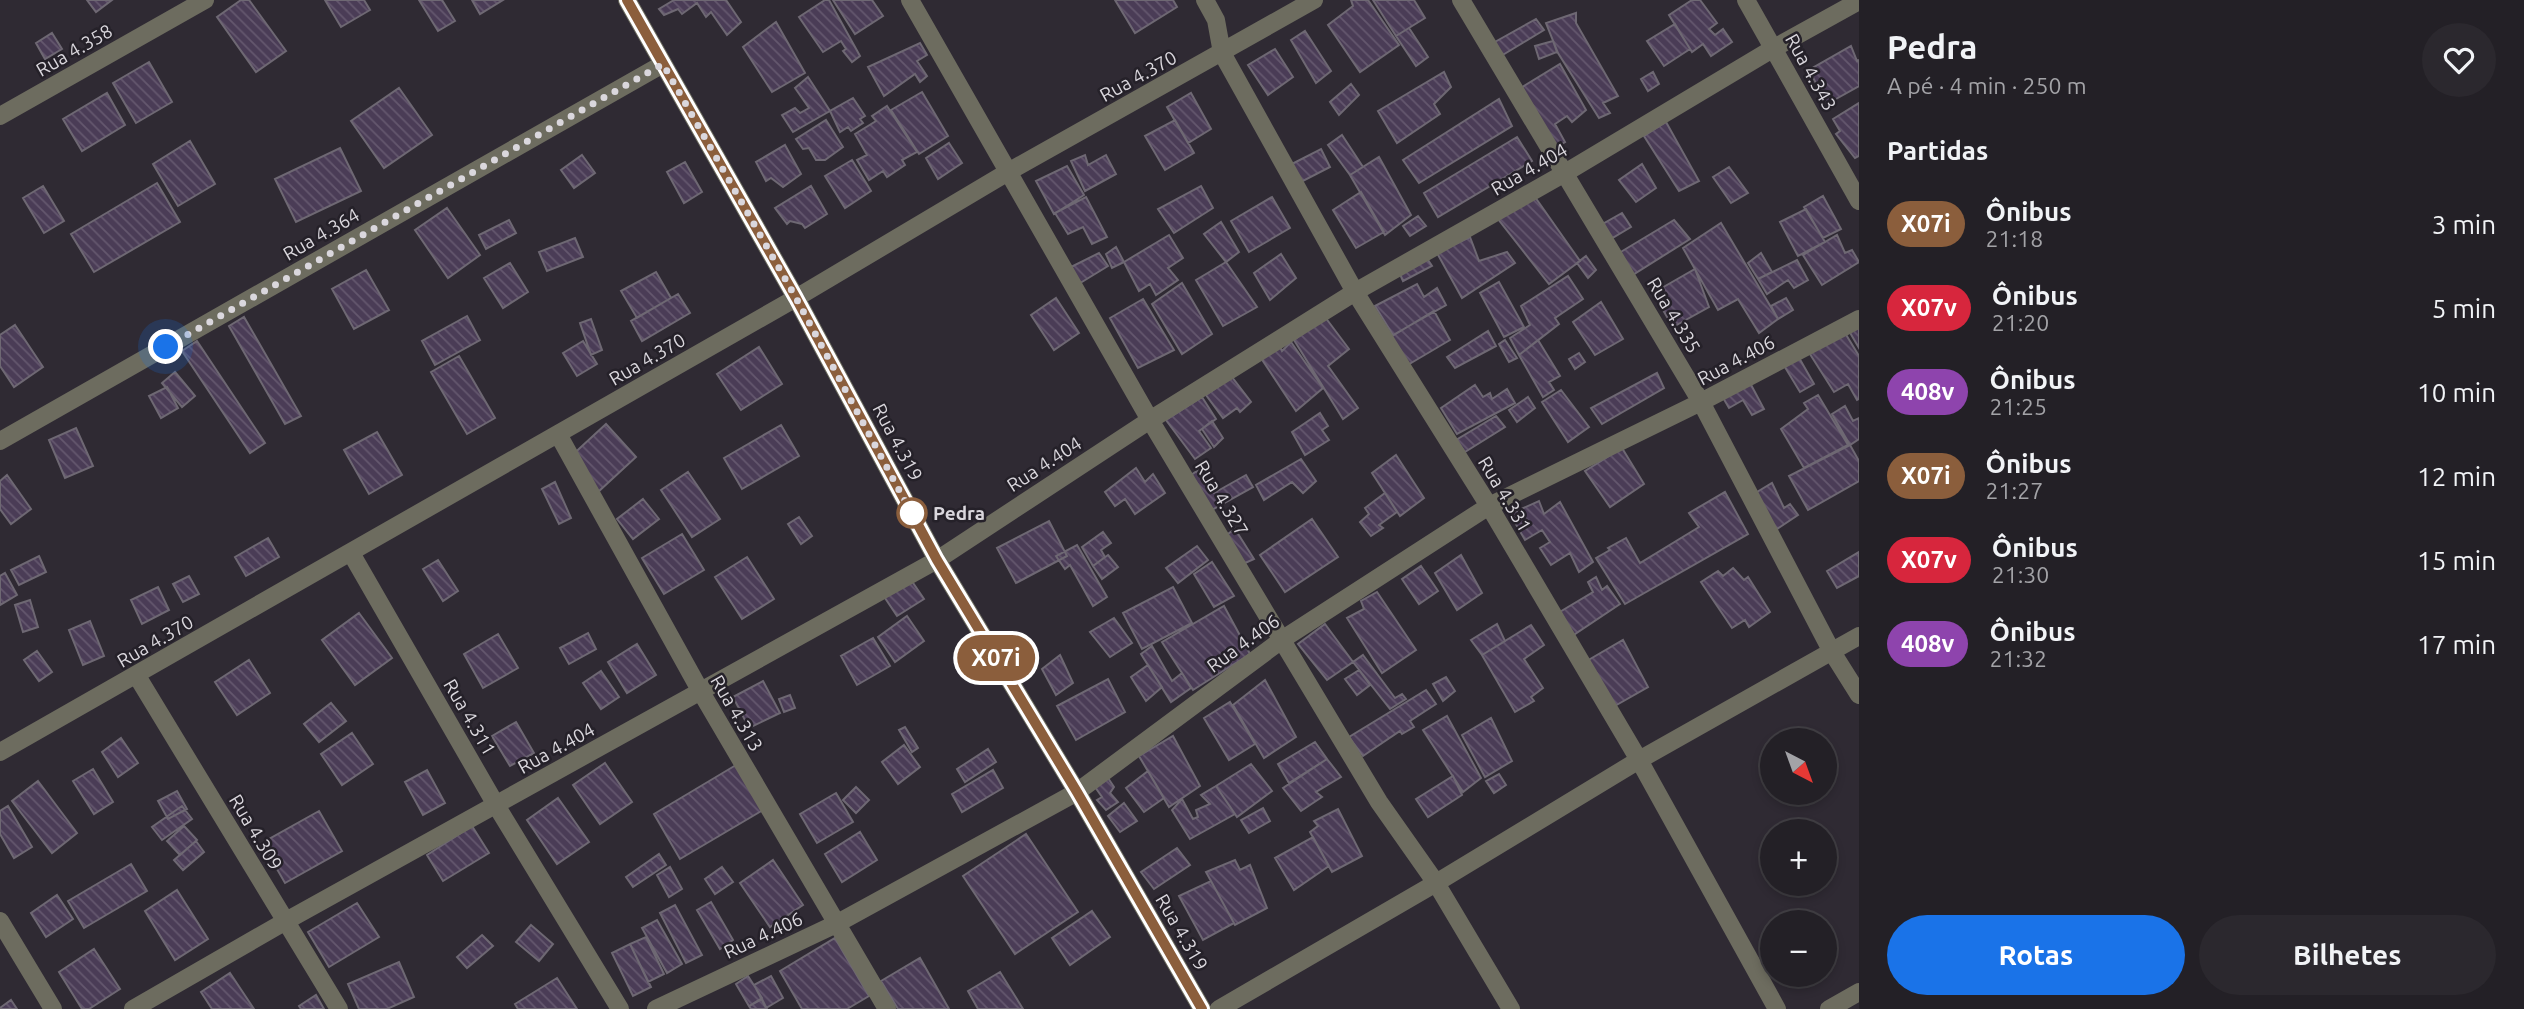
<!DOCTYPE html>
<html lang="pt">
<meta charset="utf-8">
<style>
:root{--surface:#232026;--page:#2b282e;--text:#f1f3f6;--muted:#a3a3a7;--line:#403e43;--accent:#1a73e8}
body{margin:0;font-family:Ubuntu,sans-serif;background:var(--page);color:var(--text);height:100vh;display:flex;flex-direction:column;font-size:26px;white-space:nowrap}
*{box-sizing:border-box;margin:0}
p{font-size:23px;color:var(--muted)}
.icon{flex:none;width:38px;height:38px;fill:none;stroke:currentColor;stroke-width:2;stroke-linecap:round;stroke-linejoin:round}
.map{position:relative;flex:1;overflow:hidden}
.details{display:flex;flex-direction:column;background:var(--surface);width:665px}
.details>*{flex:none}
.badge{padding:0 14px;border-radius:23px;font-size:24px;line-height:46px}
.needle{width:46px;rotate:139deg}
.controls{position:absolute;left:1760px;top:728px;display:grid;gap:14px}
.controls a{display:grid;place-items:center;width:77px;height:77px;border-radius:50%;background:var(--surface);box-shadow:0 4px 10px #0003,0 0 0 2px var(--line);font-size:35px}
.you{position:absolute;width:35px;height:35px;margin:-18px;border:5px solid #fff;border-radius:50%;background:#1a73e8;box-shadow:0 0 0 10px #1a73e833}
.map>.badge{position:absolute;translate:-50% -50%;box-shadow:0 0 0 4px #fff}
h2{padding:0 28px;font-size:26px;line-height:63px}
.round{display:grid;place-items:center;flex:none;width:74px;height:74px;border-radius:37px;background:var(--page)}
.overview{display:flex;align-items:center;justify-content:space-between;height:119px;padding:0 28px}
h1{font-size:33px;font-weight:700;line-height:52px}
.button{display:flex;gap:14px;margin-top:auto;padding:14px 28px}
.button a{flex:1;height:80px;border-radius:42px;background:var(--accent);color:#fff;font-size:28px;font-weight:700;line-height:80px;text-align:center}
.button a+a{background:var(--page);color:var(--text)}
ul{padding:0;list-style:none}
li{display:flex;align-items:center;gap:21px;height:84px;padding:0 28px}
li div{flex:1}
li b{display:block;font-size:26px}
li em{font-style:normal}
li .badge{min-width:77px;font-weight:700;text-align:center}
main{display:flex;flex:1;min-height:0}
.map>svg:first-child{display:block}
.building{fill:url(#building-back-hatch);stroke:#6e6873;stroke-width:2}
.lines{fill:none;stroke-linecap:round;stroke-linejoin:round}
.minor{stroke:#6d6c5f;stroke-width:18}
.line-casing{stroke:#fff;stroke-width:16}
.line{stroke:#8b5e3c;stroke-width:10}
.walk{stroke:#dad7dd;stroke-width:7;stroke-dasharray:0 12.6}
.stop-dot{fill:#fff;stroke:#8b5e3c;stroke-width:3.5}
.labels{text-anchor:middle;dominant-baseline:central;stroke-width:5;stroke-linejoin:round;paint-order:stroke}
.street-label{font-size:19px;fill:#dad7dd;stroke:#252129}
.stop-label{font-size:19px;font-weight:bold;fill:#dad7dd;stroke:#252129;text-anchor:start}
</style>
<main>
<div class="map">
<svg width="1859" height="1009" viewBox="0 0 1859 1009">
<defs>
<pattern id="building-back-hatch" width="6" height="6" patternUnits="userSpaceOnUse" patternTransform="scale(1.75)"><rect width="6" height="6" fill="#4a3c56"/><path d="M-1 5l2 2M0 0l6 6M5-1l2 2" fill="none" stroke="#64576e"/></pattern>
</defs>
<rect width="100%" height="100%" fill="#2f2a33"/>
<path class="building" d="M87,0h25l-16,12z
M241,0h8l37,51 -30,21 -39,-55z
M325,0h39l6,10 -29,17z
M419,0h23l13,21 -17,10z
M472,0h31l-23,14z
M674,0h52l15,22 -14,13 -16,-23 -5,5 -9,-14 -15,11 -4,-5 -14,6 -5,-6z
M825,0h4l31,56 -8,6 -9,-11 3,-2 -5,-8 -18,11 -24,-35z
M833,0h39l11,16 -28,18z
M1115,0h58l4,7 -42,26z
M1351,0h17l31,45 -39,27 -32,-47 25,-19z
M1373,0h41l11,18 -29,18z
M1692,0h8l17,23 -8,6 6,6 8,-6 9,13 -21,14 -8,-12 -11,8 -23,-37z
M1576,13v10l42,73 -15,7 7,10 -11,5 -41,-65 -12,-30z
M1536,19l8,11 -43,26 -8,-13z
M776,22l29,51 -33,19 -29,-45z
M1675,24l15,25 -26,17 -17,-25z
M1409,28l19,29 -12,9 -20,-30z
M1305,31l26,40 -15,12 -25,-43z
M52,33l10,16 -17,10 -9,-16z
M1553,41l4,11 -18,7 -4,-13z
M920,43l7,12 -10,6 10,15 -7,6 -5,-8 -31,22 -16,-29z
M1851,46l6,15 2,-1v26l-32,18 -18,-34z
M1275,49l18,28 -25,18 -20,-30z
M149,62l23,40 -36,21 -23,-40z
M1560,64l26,46 -14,12 -5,-6 -12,8 10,18 -14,8 -32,-61z
M1444,72l7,15 -17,17 6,10 -43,29 -19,-32z
M1653,72l6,12 -11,7 -7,-12z
M808,77l22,34 -37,21 -11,-17 13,-7 5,5 9,-5 -14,-20z
M1351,84l8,11 -20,20 -9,-13z
M399,88l33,47 -48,33 -33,-47z
M922,92l26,44 -29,18 -28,-44z
M107,93l18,32 -43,26 -19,-32z
M1191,93l20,36 -23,14 -21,-36z
M853,98l12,18 -5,3 3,4 -12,8 -3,-4 -8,5 -10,-21z
M1499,99l13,27 -93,57 -16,-23z
M1859,103v53l-4,2 -19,-24 4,-3 -7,-12z
M887,106l30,46 -15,8 3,5 -18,12 -4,-6 -14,9 -12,-20 10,-5 -12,-21 21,-13 -4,-5z
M826,120l17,27 -18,13h-9l-7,-12 -6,1 -7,-10z
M1175,120l19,33 -29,17 -20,-34z
M1666,122l33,59 -20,10 -35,-55z
M1342,135l21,32 -13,8 -22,-30z
M1517,137l15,24 -94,56 -14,-24z
M190,141l25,43 -37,22 -25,-42z
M949,143l13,20 -24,16 -12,-21z
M785,145l16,29 -18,13 -12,-9 -5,3 -10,-19z
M340,148l21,43 -65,31 -21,-43z
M1321,149l9,18 -31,16 -11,-17z
M582,155l13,18 -21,15 -13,-18z
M1085,155l3,10 18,-10 10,19 -31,17 -14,-30z
M1379,157l32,58 -26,20 -35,-60z
M852,160l19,31 -26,17 -20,-32z
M685,162l17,30 -18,11 -17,-31z
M1642,164l14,24 -20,14 -17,-22z
M1067,166l17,29 -30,19 -18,-33z
M1729,167l19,26 -17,10 -18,-26z
M157,183l23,39 -86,50 -23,-38z
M43,186l21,35 -20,12 -21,-35z
M811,186l16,28 -22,14 -3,-4 -12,-3 -3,3 -12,-16z
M1201,186l12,22 -39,25 -16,-24z
M1361,192l23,40 -28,16 -23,-38z
M1823,196l18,33 -18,9 -19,-31z
M1086,197l21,40 -15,7 -9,-17 -15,7 -13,-21z
M1272,197l18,31 -41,24 -18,-31z
M1535,197l45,64 -31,23 -51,-65z
M447,208l33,47 -32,23 -33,-48z
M1806,209l19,33 -27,14 -18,-34z
M1622,213l9,14 -22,13 -8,-15z
M1418,216l8,10 -16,10 -7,-10z
M509,220l7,13 -30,16 -7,-14z
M1674,220l16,19 -59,37 -12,-23z
M1221,222l18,30 -13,10 -22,-28z
M1721,223l57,96 -19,14 -21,-34 -20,11 -35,-62z
M1169,235l14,23 -15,10 10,12 -22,15 -6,-11 -11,7 -15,-29z
M1837,235l8,18 7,-3 7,12 -37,23 -19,-30z
M1470,237l9,24 28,-9 8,11 -53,35 -25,-45z
M575,238l8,19 -36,14 -8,-19z
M1116,247l8,15 -12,6 -6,-14z
M1099,253l9,13 -31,19 -10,-16z
M1761,253l11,19 -14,7 -10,-16z
M1281,254l15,24 -26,22 -16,-27z
M1586,256l10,14 -8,8 -11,-15z
M1426,257l6,9 -29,15 -4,-9z
M1797,260l11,20 -14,8 -6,-8 -21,14 -9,-15z
M1226,262l31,45 -34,19 -27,-46z
M510,263l18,29 -25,16 -19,-30z
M1695,269l14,38 -36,20 -20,-34z
M366,270l23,40 -35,19 -22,-40z
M656,272l15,26 -34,20 -16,-27z
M1568,276l15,23 -28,19 4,6 -40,31 -9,-17 20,-13 -9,-19z
M1499,282l25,45 -20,10 -24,-44z
M1182,283l30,51 -30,20 -30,-50z
M1417,284l7,13 13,-9 9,17 -53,30 -18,-29z
M678,294l12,19 -48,28 -11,-20z
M1056,298l23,35 -25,17 -23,-35z
M1786,298l7,12 -15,9 -7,-13z
M1143,299l31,51 -36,18 -28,-50z
M1601,302l22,37 -28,16 -22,-33z
M1434,311l16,29 -44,26 -17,-28z
M467,316l13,24 -45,25 -13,-24z
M244,317l57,99 -16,8 -56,-98z
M1325,317l24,32 -21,17 30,42 -15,11 -49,-79z
M591,319l11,31 -11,5 -11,-32z
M15,325l28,42 -29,20 -14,-21v-31z
M1859,326v22l-10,-17z
M1488,331l8,15 -41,22 -8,-11z
M1845,333l14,23v43l-2,1 -9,-16 -14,8 -26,-41z
M1505,340l12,18 -8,4 -10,-18z
M1538,340l22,36 -11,6 5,8 -11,7 -24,-42z
M197,341l68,102 -15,10 -68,-102z
M583,341l14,23 -20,12 -14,-23z
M1291,342l32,46 -27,23 -35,-53 19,-11 2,4z
M759,347l23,37 -41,26 -24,-36z
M1579,353l6,9 -10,7 -6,-10z
M459,356l36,62 -28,16 -36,-62z
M1798,356l16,28 -14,8 -17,-28z
M175,372l20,24 -13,11 -20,-24z
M1657,373l7,15 -62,36 -11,-16z
M1232,377l19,25 -11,10 -3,-4 -14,10 -17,-23z
M1749,381l15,28 -12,6 -9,-15 -14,8 -7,-12z
M1475,385l8,12 7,-4 2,6 15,-10 8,14 -58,31 -16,-26z
M167,387l11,21 -17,10 -12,-22z
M1561,390l28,37 -21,15 -26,-40z
M1818,395l30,50 -44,23 -23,-39 27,-20 -4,-6z
M1202,397l14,22 -17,12 12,17 -16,11 -29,-39z
M1528,397l7,11 -18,14 -8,-12z
M1845,406l8,15 6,-3v21l-9,6 -18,-31z
M1320,413l8,13 -6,4 7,10 -24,15 -13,-23z
M1496,416l9,11 -40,25 -9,-12z
M1212,421l11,17 -9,9 -12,-18z
M606,424l30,33 -38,35 -30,-33z
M781,425l18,31 -57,33 -18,-31z
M76,428l17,38 -28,12 -16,-38z
M377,432l25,43 -33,19 -25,-44z
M1850,445l9,16v20l-51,29 -19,-34z
M1622,448l22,36 -34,23 -25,-36z
M1396,455l28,43 -24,18 -28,-43z
M1301,459l15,22 -13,12 -11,-11 -28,18 -8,-15z
M1136,468l9,14 8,-8 12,19 -30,21 -10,-15 -10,7 -10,-14z
M1200,469l14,24 32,-18 7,12 -43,24 -22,-34z
M688,472l32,47 -28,18 -31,-47z
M7,475l24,34 -20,15 -11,-15v-28z
M555,482l16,36 -12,6 -17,-35z
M1772,483l12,25 6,-4 8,11 -24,16 -22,-36z
M1725,492l23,42 -123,70 -29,-46 14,-8 -2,-2 18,-10 14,25 59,-36 -10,-14z
M1385,493l12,19 -18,13 4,3 -12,8 -11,-14 9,-8 -4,-6z
M643,499l16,20 -26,20 -16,-20z
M1539,501l5,13 16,-12 33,60 -14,10 -9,-19 -19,12 -11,-17 10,-6 -8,-12 -17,10 -15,-26z
M799,517l13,19 -11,8 -13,-20z
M1312,519l26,38 -53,35 -25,-37z
M1049,521l18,35 -51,27 -19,-35z
M1235,529l19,30 -11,5 -18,-28z
M1103,532l8,11 -10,7 4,7 -12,9 -11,-19z
M682,534l22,36 -40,24 -22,-36z
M268,538l11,19 -33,19 -11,-19z
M1077,545l30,52 -14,9 -23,-41 -5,4 -9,-13z
M1197,546l11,14 -30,23 -12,-15z
M1859,552v24l-22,12 -10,-17z
M1108,555l10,12 -16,12 -9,-13z
M1461,555l21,38 -25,17 -22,-37z
M39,556l7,16 -27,13 -8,-15z
M747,557l27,42 -32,20 -27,-42z
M438,560l20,31 -15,10 -20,-32z
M1212,562l22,34 -20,11 -20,-33z
M1421,566l17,25 -19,13 -17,-25z
M1733,568l11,12 4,-3 22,35 -21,15 -4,-7 -13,8 -31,-46 17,-11 5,5z
M5,573l12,22 -17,10v-29z
M907,574l17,25 -27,17 -16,-24z
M189,576l10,18 -16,8 -10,-18z
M1596,577l6,13 5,-4 13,18 -48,32 -14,-23 35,-21 -5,-10z
M158,587l11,23 -27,14 -11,-24z
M1173,587l19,36 -50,26 -19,-36z
M1377,592l39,58 -34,23 -35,-55 17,-9 -3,-8z
M30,600l8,27 -15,5 -8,-27z
M1224,606l26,48 -57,36 -31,-48z
M359,613l33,45 -37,27 -33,-45z
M907,616l17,25 -29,21 -17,-25z
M1114,618l18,25 -22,14 -20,-25z
M90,621l14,35 -21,9 -14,-35z
M1325,624l28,38 -26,18 -29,-36z
M1497,624l8,17 -23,14 -11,-15z
M1531,625l13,20 -20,14 19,29 -12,9 3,4 -19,11 -33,-57z
M588,633l8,16 -27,15 -9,-16z
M498,634l20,34 -35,20 -19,-34z
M873,638l17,28 -33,19 -16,-29z
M1623,640l25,47 -35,20 -28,-45z
M637,644l19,31 -29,18 -19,-31z
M1152,646l20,35 10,-8 9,15 -20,14 -30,-48z
M37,651l15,21 -13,9 -15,-21z
M1060,655l13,28 -17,12 -14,-26z
M1363,655l32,43 7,-4 4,5 -16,10 -37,-47z
M249,660l21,33 -33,22 -22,-33z
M1148,665l14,22 -16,14 -15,-24z
M1359,670l11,15 -13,10 -12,-16z
M601,671l18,26 -18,12 -18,-26z
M1446,677l9,14 -12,10 -10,-17z
M1108,679l17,33 -49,28 -19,-34z
M1265,680l31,57 -32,21 -31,-53z
M763,681l17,32 -31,15 -16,-31z
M1426,690l10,14 -26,17 4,6 -12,7 -2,-3 -37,25 -14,-19z
M790,695l5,13 -11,4 -5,-13z
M1230,702l25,42 -26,16 -25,-42z
M331,703l15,18 -27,21 -15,-18z
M1447,716l34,62 -18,14 -40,-62z
M1491,718l21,43 -27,16 -23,-42z
M516,722l18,31 -24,13 -18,-30z
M905,727l13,21 -6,4 -13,-22z
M352,733l21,31 -31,21 -21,-31z
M1173,736l27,50 -31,21 -30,-51z
M121,738l17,25 -20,14 -16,-25z
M1315,742l12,17 -38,24 -11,-19z
M904,745l16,22 -22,17 -16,-22z
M988,749l8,13 -31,20 -8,-13z
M1327,759l14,18 -25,15 6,5 -21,14 -18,-23z
M605,763l27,39 -32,22 -27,-39z
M1251,764l21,27 -35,26 -21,-31z
M736,765l27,45 -83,49 -26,-45z
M93,769l20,33 -19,12 -21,-33z
M427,770l18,33 -22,12 -18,-33z
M993,770l10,18 -41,24 -10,-18z
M1148,771l16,27 -20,14 -18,-24z
M1499,774l7,11 -12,8 -8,-12z
M1106,775l8,12 -4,6 8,9 -12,8 -9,-10 5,-3 -9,-13z
M1453,776l9,19 -34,22 -12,-18z
M38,781l39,52 -25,20 -40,-52z
M1216,786l19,28 -45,25 -18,-29 10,-11 11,20 5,-2 -2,-7 14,-6 -9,-9z
M856,787l13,13 -13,13 -13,-13z
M177,791l10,18 -19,10 -10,-18z
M836,793l17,29 -36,21 -17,-29z
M558,798l31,44 -32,22 -30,-44z
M1124,803l13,18 -17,11 -12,-16z
M8,806l24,41 -18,11 -14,-24v-23z
M182,806l10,13 -30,21 -10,-13z
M1263,808l7,13 -21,12 -8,-13z
M1338,809l24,47 -30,16 -22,-40 8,-6 -4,-5z
M319,811l23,40 -57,32 -23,-40z
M184,826l13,14 -17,15 -13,-14z
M472,826l17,27 -46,28 -16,-26z
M860,832l17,28 -35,22 -17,-28z
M1026,834l52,78 -63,42 -52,-78z
M1313,837l16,29 -35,24 -19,-32z
M196,841l8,11 -21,18 -9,-10z
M1177,848l13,17 -36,24 -13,-17z
M659,854l7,11 -33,22 -7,-10z
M773,860l30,45 -33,22 -30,-44z
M1235,860l5,10 10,-5 17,43 -32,17 -29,-53z
M131,864l16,27 -63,37 -16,-27z
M670,867l12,22 -13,8 -12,-22z
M722,867l11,15 -18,12 -10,-15z
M1211,881l23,42 -31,17 -24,-44z
M177,890l31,49 -33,21 -30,-49z
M57,895l16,24 -27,18 -15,-24z
M711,902l22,38 -13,9 -23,-39z
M357,903l22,34 -50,30 -21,-35z
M675,905l27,50 -16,8 -26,-50z
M1092,911l18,26 -40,28 -18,-27z
M657,920l25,44 -15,9 -25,-45z
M531,925l22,19 -14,17 -23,-19z
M482,935l11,11 -26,22 -10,-11z
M646,937l18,37 -16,8 -18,-38z
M835,938l34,58 -22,13h-45l-22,-38z
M630,944l21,43 -18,9 -21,-43z
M94,949l26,40 -31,20h-7l-23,-37z
M920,958l29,51h-51l-17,-28z
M399,962l15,35 -27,12h-28l-11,-25z
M1000,972l23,37h-45l-10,-18z
M230,973l24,36h-42l-11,-17z
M748,976l14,22 -13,8 -13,-22z
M771,976l12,22 -17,10 -12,-23z
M557,978l20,31h-59l-3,-5z
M316,995l8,14h-23l-2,-3z
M762,999l5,10h-16l-2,-3z
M11,1000l6,9h-17v-1z"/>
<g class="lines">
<path class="minor" d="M627,0l169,298 141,262 140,232 125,217
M910,0l240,420 229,382 57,81 75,126
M1205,0l11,20 6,33 133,239 134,214 150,254 138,249
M1461,0l240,402 131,250 27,43
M1746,0l113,201
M0,116l205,-116
M558,434l143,258 186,317
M0,441l663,-377
M351,553l145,252 124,204
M137,676l202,333
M0,752l796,-454 212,-126 306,-172
M0,921l53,88
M133,1009l153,-88 651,-361 213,-140 205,-128 210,-119 209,-125 85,-47
M656,1009l180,-85 241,-132 206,-153 206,-133 212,-104 158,-83
M1219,1009l217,-126 203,-123 220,-124
M1829,1009l30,-17"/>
</g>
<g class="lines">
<g class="line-casing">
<path id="line" d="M627,0l169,298 141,262 140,232 125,217"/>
</g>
<use href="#line" class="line"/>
<path class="walk" d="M166,347l497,-283 133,234 117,218 -1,-3"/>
</g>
<circle class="stop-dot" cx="912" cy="513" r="14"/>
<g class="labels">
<g class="street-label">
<text transform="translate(74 50) rotate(-30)">Rua 4.358</text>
<text transform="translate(1811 72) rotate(61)">Rua 4.343</text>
<text transform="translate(1138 76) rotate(-29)">Rua 4.370</text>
<text transform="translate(1529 169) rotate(-30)">Rua 4.404</text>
<text transform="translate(321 234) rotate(-30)">Rua 4.364</text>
<text transform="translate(1674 315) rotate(59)">Rua 4.335</text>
<text transform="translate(647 359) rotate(-30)">Rua 4.370</text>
<text transform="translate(1736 360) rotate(-28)">Rua 4.406</text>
<text transform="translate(898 442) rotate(62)">Rua 4.319</text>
<text transform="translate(1044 464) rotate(-33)">Rua 4.404</text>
<text transform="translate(1505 494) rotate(59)">Rua 4.331</text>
<text transform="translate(1222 498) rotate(59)">Rua 4.327</text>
<text transform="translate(155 641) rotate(-30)">Rua 4.370</text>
<text transform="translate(1243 643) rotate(-36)">Rua 4.406</text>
<text transform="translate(737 713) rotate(60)">Rua 4.313</text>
<text transform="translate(470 717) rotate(60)">Rua 4.311</text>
<text transform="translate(556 748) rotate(-29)">Rua 4.404</text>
<text transform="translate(256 832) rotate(59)">Rua 4.309</text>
<text transform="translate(1182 932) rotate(60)">Rua 4.319</text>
<text transform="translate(763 935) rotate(-25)">Rua 4.406</text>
</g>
<g class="stop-label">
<text x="933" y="513">Pedra</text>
</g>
</g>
</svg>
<div class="controls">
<a><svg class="needle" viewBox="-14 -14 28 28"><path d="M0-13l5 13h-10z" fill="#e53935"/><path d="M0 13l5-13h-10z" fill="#a3a3a7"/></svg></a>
<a>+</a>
<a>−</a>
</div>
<div class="you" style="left:166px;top:347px"></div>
<b class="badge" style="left:996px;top:658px;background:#8b5e3c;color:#fff">X07i</b>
</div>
<section class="details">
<div class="overview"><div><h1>Pedra</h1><p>A pé · 4 min · 250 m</p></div><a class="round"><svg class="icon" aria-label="heart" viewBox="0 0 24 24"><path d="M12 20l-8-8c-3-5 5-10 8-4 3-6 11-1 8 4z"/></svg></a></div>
<h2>Partidas</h2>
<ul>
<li><span class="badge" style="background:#8b5e3c;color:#fff">X07i</span><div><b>Ônibus</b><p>21:18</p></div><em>3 min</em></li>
<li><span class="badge" style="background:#d7263d;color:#fff">X07v</span><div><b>Ônibus</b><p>21:20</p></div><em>5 min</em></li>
<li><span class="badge" style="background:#8e44ad;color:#fff">408v</span><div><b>Ônibus</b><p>21:25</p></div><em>10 min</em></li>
<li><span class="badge" style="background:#8b5e3c;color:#fff">X07i</span><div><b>Ônibus</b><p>21:27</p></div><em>12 min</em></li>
<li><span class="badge" style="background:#d7263d;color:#fff">X07v</span><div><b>Ônibus</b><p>21:30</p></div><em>15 min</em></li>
<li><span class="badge" style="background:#8e44ad;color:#fff">408v</span><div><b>Ônibus</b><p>21:32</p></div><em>17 min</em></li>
</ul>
<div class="button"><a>Rotas</a><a>Bilhetes</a></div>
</section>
</main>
